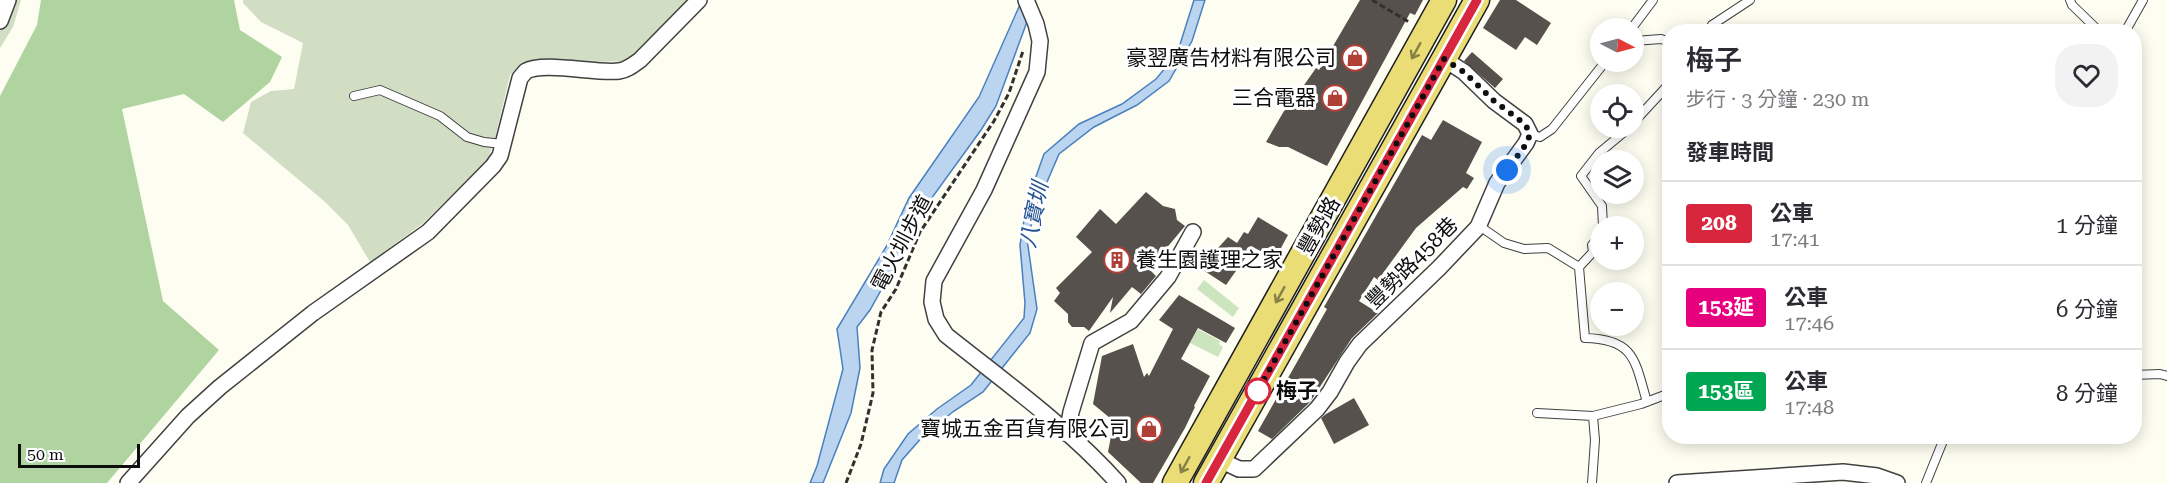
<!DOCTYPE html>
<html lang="zh-TW">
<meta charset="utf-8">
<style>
:root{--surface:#fff;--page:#f2f2f3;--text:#2b2b33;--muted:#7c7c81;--line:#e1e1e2}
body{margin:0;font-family:"Roboto Serif","Noto Sans TC",serif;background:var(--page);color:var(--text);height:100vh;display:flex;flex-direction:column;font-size:22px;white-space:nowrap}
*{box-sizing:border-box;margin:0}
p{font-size:20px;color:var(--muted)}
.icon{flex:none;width:33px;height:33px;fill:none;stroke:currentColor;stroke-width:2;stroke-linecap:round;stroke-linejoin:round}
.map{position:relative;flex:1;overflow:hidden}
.drawer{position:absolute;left:1662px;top:24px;width:480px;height:420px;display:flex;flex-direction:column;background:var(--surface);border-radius:24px;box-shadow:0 3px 15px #0003}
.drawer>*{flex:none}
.badge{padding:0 12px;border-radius:4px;font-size:21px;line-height:39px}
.needle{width:39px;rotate:96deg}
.buttons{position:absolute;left:1590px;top:18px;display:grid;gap:12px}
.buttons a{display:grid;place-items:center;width:54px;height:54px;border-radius:50%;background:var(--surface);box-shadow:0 3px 15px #0003;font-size:30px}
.scale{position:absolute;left:18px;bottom:15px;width:122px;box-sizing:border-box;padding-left:6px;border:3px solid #0e0e0e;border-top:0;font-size:16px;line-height:21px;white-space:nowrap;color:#0e0e0e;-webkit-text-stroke:4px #fff;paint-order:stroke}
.you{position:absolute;width:30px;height:30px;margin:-15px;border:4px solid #fff;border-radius:50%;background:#1a73e8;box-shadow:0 0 0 9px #1a73e833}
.map>.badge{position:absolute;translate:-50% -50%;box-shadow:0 0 0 3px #fff}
h2{padding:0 24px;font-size:22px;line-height:54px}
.round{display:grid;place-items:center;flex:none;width:63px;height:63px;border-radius:24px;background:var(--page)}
.overview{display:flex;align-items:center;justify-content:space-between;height:102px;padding:0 24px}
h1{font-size:28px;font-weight:600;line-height:45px}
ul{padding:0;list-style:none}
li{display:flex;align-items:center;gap:18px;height:84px;padding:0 24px;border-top:2px solid var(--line)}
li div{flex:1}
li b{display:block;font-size:22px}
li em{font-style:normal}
li .badge{min-width:66px;font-weight:700;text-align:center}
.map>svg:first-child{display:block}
.green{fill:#cde5be}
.forest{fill:#b0d49f}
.cemetery{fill:#d2dec4}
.water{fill:#bbd5f0;stroke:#4a80bf;stroke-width:1.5}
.building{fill:#56514c}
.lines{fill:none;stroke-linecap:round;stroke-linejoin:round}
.lane-casing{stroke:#414141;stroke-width:10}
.street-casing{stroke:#414141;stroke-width:18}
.primary-casing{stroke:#1f1f1f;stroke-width:27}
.path{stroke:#303030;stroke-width:3;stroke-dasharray:6 3;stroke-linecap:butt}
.lane{stroke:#fff;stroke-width:8}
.street{stroke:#fff;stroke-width:15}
.primary{stroke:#eadd75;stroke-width:24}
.oneway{stroke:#878047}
.line-casing{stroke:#fff;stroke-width:14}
.line{stroke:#d7263d;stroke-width:9}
.walk{stroke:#0e0e0e;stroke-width:6;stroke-dasharray:0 10.8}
.stop-dot{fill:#fff;stroke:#d7263d;stroke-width:3}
.labels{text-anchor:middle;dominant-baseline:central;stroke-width:6;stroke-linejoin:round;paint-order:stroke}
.poi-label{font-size:21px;fill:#0e0e0e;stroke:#fff;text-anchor:end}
.street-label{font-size:21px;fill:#0e0e0e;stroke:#fff}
.stop-label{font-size:21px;font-weight:bold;fill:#0e0e0e;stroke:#fff;text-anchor:start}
.water-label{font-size:22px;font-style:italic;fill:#255493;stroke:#fff}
</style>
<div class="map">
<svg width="2167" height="483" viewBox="0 0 2167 483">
<rect width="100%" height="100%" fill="#fdfdf1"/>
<path class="green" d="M1204,280l35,28 -6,9 -36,-28z
M1198,329l22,12 -1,3 4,3 -5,10 -28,-14z"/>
<path class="forest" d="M41,0h193l6,30 42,27 -12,25 -47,40 -39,-28 -62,15 41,192 56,49 -112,133h-107v-387l37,-71z"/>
<path class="cemetery" d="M0,0h21l-8,27 -13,21z
M243,0h444l-59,61 -106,3 -12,11 -15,63 -7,21 -66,65 -52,38 -22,-37 -24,-24 -81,-68 8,-31 20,-11 23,-2 9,-46 -42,-21 -18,-19z"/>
<path class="water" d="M1022,0h13l-39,106 -15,24 -66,91 -15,35 -30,54 -13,17 3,41 -9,45 -28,70h-13l7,-17 26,-97 -6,-40 49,-82 23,-49 70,-101z
M1194,0h11l-13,41 -23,40 -32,24 -43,22 -35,27 -21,49 -11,36 10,70 -7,24 -47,59 -29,19 -30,24 -22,25 -8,23h-14l4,-14 24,-35 29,-25 34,-24 53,-67 1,-15 -5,-58 7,-43 17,-48 35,-30 43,-20 34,-25 21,-25z"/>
<path class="building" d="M1360,0h63l-8,15 -5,-2 -83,153 -39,-19h-9l-13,-5 18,-31 25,-19 -7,-4 14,-20 3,2z
M1500,0h16l35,23 -14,22 -12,-8 -9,13 -33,-22z
M1472,52l31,27 -8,9 -31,-27z
M1443,120l39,22 -16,31 8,5 -7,11 -4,-2 -47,41 -38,52 -4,-3 -15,24 19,12 -26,25 -42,64 -38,37 -14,-8 69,-122 -3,-2 98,-172 9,5z
M1146,192l17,14 12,3 2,11 8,6 -36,43 7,7 -15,18 -9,-7 -22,26 3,-16 -24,34 -5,-4h-12l-4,-5v-8l-14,-13 6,-8 -4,-5 36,-36 -16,-15 24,-28 16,15z
M1258,217l30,18 -13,24 -22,-12 -27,38 -26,-17 28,-31 9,6 7,-11 4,2z
M1179,295l56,33 -9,15 -28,-15 -17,31 29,17 -16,30 1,1 -10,21 -32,55h-12l-33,-31 4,-21 4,-8 -23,-19 9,-48 31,-12 11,33 3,-4 2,3 24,-47 -14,-9z
M1354,398l15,27 -35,19 -13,-26 5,-4z"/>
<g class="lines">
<g class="lane-casing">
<path id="lane" d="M2070,0l2,5 28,27
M1632,28l21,-28
M1708,32l4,-7 38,-25
M2125,32l18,-32
M1634,41l27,-2 9,3
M354,96l26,-6 60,26 27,21 17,5 19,2
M1634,122l36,-39
M1530,134l10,3 12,-8 53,-67
M1478,225l26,18 20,6 24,-1 31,19 6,71c50,1 50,23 62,64
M1603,226l-1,-20 -21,-30 18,-23 30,-25
M1579,267l14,-15 -1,-7 8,-9
M2134,375l26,-1 7,2
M1537,413l56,3 2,24 -3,43
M1593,416l48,-12 29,-11
M1926,483l19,-47"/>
</g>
<g class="street-casing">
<path id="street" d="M1026,0l10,24 4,17 -3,31 -53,118 -50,91 -2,21 4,17 10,16c59,47 122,92 172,148
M0,21l8,-21
M1067,434l4,-22 21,-69 39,-22 37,-44 25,-45
M1220,460l19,9h15l63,-60 13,-17 17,-30 13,-18 79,-76 39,-41 19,-44 29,-40 4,-9 -5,-10 -31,-23 -30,-29 -20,-13
M128,483l60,-67 32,-29 93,-74 115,-81 65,-66 7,-10 20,-78c0,0 6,-7 6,-7 18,-10 71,3 93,0 8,-1 14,-6 21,-11l59,-60
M1677,483l166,-11 34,4 20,7"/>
</g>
<g class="primary-casing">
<path id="primary" d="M1175,483l269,-483
M1206,483l271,-483"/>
</g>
<path class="path" d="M1372,0l37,22
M846,483l15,-39 12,-51 -1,-43 9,-38 15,-23 24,-57 74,-111 15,-28 14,-42"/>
<use href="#lane" class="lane"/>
<use href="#street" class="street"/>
<use href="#primary" class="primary"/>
</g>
<defs><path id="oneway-shaft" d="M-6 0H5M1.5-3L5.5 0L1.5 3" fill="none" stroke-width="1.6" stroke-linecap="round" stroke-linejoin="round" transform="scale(1.5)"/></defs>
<g class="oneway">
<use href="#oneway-shaft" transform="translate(1416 51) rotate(119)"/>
<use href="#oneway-shaft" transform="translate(1280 295) rotate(119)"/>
<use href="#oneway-shaft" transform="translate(1185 465) rotate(119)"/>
</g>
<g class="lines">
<g class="line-casing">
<path id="line" d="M1206,483l271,-483"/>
</g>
<use href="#line" class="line"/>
<path class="walk" d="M1258,391l-5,8 191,-340 20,13 30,29 31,23 5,10 -3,9 -20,27"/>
</g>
<defs>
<g id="shop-ring" transform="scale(1.35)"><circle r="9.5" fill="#fff" stroke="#b03f35" stroke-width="1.5"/><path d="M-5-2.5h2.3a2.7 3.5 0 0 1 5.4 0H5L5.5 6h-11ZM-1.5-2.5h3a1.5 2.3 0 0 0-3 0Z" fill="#b03f35"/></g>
<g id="building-ring" transform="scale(1.35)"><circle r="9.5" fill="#fff" stroke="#b03f35" stroke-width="1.5"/><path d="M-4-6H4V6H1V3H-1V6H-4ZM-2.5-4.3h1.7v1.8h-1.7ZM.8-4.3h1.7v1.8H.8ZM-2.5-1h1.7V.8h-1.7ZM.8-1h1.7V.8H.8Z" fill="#b03f35"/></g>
</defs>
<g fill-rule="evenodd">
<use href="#shop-ring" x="1355" y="58"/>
<use href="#shop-ring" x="1335" y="98"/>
<use href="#building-ring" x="1117" y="260"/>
<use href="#shop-ring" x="1149" y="429"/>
</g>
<circle class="stop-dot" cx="1258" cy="391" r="12"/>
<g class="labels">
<g class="poi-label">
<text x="1336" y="58">豪翌廣告材料有限公司</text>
<text x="1316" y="98">三合電器</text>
<text x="1136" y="260" text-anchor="start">養生園護理之家</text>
<text x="1130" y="429">寶城五金百貨有限公司</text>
</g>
<g class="street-label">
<text transform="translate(1319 226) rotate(-61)">豐勢路</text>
<text transform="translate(902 243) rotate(-62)">電火圳步道</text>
<text transform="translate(1412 263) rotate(-45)">豐勢路458巷</text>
</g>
<g class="stop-label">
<text x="1276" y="391">梅子</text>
</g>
<g class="water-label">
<text transform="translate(1034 215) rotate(-78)">八寶圳</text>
</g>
</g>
</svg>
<div class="buttons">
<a><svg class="needle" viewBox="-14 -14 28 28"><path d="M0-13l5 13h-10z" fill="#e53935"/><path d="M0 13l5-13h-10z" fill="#7c7c81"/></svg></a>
<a><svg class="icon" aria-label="locate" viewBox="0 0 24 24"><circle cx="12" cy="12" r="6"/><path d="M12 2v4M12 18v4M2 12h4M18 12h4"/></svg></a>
<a><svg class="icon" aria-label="layers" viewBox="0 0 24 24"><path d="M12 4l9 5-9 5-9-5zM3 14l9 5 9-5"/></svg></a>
<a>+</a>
<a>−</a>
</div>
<div class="scale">50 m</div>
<div class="you" style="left:1507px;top:170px"></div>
<section class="drawer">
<div class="overview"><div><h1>梅子</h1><p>步行 · 3 分鐘 · 230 m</p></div><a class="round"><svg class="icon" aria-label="heart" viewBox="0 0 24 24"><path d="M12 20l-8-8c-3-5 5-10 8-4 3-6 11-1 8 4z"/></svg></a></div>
<h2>發車時間</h2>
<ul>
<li><span class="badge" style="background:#d7263d;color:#fff">208</span><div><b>公車</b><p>17:41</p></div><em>1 分鐘</em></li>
<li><span class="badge" style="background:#e6007e;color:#fff">153延</span><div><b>公車</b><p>17:46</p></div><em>6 分鐘</em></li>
<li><span class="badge" style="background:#00a651;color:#fff">153區</span><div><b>公車</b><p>17:48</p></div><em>8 分鐘</em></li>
</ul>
</section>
</div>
